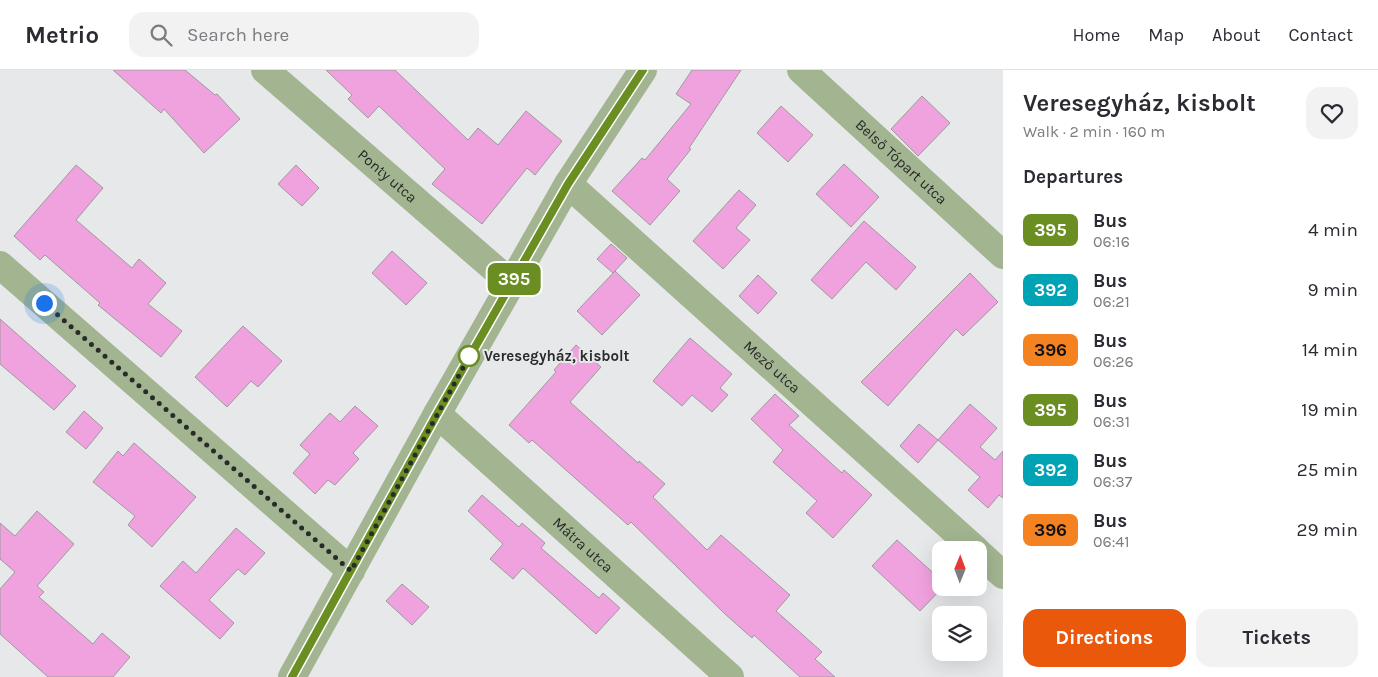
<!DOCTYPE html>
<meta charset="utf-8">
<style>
:root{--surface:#fff;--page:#f2f2f3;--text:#2b2b33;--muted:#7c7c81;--line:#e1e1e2;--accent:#ea580c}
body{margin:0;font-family:Karla,sans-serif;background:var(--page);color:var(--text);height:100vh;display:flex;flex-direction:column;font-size:19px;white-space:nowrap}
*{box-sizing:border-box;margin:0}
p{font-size:16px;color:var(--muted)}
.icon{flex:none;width:28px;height:28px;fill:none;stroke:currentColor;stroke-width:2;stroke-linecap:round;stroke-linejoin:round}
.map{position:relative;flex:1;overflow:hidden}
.sheet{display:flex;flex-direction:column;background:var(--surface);width:375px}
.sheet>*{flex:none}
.badge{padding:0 10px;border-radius:8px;font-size:18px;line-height:32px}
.needle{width:32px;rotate:1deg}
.tools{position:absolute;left:932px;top:471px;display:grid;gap:10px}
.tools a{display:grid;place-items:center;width:55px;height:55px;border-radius:10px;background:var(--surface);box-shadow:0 5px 20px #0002;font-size:25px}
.you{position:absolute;width:25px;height:25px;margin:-12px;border:4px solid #fff;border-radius:50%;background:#1a73e8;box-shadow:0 0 0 8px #1a73e833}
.map>.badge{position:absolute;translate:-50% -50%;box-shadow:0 0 0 2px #fff}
h2{padding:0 20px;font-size:19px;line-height:45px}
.round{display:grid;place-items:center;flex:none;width:52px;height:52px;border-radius:15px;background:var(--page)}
.overview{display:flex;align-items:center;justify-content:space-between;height:85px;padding:0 20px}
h1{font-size:24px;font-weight:700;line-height:38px}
.action{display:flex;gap:10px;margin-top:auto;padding:10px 20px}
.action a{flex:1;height:58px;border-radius:15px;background:var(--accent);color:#fff;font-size:20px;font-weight:700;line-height:58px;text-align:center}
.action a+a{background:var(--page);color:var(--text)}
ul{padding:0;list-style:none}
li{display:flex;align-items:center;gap:15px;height:60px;padding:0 20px}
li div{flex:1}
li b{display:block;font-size:19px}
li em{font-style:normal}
li .badge{min-width:55px;font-weight:700;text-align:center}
header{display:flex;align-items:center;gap:30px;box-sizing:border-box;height:70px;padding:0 25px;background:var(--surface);border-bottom:1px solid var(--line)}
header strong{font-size:24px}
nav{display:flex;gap:28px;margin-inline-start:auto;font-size:18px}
.search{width:350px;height:45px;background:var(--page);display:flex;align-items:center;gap:12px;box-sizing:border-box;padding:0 18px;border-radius:15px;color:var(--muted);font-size:19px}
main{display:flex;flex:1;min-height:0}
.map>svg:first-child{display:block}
.building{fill:#f0a2df;stroke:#9d9a9c}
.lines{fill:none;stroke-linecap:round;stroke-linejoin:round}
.minor{stroke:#a2b490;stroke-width:28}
.line-casing{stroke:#fff;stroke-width:11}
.line{stroke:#6b8e23;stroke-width:8}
.walk{stroke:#292a2a;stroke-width:5;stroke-dasharray:0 9}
.stop-dot{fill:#fff;stroke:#6b8e23;stroke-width:2.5}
.labels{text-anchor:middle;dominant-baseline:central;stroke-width:4;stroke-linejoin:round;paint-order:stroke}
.street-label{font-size:15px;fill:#292a2a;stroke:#e6e8ea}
.stop-label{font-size:15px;font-weight:bold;fill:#292a2a;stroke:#e6e8ea;text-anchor:start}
</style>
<header>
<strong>Metrio</strong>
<div class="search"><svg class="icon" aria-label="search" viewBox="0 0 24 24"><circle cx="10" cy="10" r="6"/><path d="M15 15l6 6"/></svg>Search here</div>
<nav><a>Home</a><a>Map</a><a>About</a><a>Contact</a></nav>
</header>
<main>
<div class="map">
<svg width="1003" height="607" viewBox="0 0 1003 607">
<rect width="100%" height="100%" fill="#e6e8ea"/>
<path class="building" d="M113,0h72l30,25 2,-1 23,25 -36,34 -40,-44 -3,4z
M326,0h69l73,70 10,-12 20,17 28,-34 36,30 -27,34 -8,-7 -45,56 -50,-40 13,-15 -66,-63 -11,12 -20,-19 4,-4z
M692,0h49l-52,78 2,1 -24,30 13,12 -30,34 -38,-34 30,-33 3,2 46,-56 -15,-10z
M922,26l28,27 -32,33 -27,-27z
M781,36l32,29 -25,27 -31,-29z
M844,94l35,33 -28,30 -35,-33z
M76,95l27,23 -27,32 56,48 7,-9 27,24 -18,21 34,27 -21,26 -63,-52 2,-2 -55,-48 -5,5 -26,-24z
M296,95l23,23 -17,18 -24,-22z
M739,120l17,15 -20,23 14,12 -27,29 -30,-28z
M864,151l52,46 -20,23 -30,-28 -34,37 -21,-19z
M611,174l16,14 -14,15 -16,-14z
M392,181l35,32 -21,22 -34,-32z
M615,201l25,24 -38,40 -25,-24z
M970,203l28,29 -35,34 -7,-7 -68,77 -27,-24z
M758,205l19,18 -19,21 -19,-18z
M0,249l76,67 -22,24 -54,-46z
M243,256l39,35 -24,26 -7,-6 -24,26 -32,-30z
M690,268l42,36 -12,14 8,7 -16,17 -20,-17 -10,11 -29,-25z
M576,275l25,22 -31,35 68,61 1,-2 26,23 -12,13 54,53 14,-15 69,60 -14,16 46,41 -7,7 20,18h-35l-46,-42 -2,3 -27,-24 -94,-92 -3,3 -96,-85 -3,3 -20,-18 47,-53 -2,-2z
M775,324l24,22 -10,9 53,48 2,-3 28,25 -39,43 -27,-25 11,-12 -44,-39 10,-12 -32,-31z
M970,334l27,24 -17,19 15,13 8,-9v47l-4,-3 -11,13 -20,-18 12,-13 -42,-37z
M355,336l23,20 -25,27 6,6 -24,26 -7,-5 -13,14 -22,-21 17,-19 -10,-9 30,-32 10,9z
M84,341l19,17 -17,21 -20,-17z
M919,354l19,16 -20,23 -18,-17z
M134,373l62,54 -44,50 -24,-22 7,-9 -42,-34 25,-31 5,5z
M482,425l37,32 3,-4 23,20 -4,5 58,50 4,-5 17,15 -24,26 -73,-66 -10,11 -23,-20 13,-15 -35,-33z
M37,441l37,33 -37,42 7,6 -5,5 54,47 9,-11 28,24 -17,20h-65l-48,-43v-45l15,-17 -15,-13v-36l15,13z
M236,458l29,25 -20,22 -7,-6 -29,31 25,23 -14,16 -60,-53 23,-25 13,12z
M897,470l44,40 1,8 -22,23 -48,-45z
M402,514l27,23 -17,18 -26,-24z"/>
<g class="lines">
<g class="minor">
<path id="s1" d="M265,0l246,213"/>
<path id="s2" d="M801,0l202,185"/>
<path id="s3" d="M568,114l408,366"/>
<path d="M0,195l351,306"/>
<path id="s4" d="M437,344l293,263"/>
<path d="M979,483l24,22"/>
<path d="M292,607l145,-263 131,-230 75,-114"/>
</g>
</g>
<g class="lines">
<g class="line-casing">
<path id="line" d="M292,607l145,-263 131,-230 75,-114"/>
</g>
<use href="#line" class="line"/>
<path class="walk" d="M44,233l307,268 123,-223 -5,8"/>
</g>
<circle class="stop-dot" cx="469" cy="286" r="10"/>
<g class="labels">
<g class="street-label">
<text stroke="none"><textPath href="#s2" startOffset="136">Belső Tópart utca</textPath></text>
<text stroke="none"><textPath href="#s1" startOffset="162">Ponty utca</textPath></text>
<text stroke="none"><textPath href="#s3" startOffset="274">Mező utca</textPath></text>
<text stroke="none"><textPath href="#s4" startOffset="196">Mátra utca</textPath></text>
</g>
<g class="stop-label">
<text x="484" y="286">Veresegyház, kisbolt</text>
</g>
</g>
</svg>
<div class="tools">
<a><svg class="needle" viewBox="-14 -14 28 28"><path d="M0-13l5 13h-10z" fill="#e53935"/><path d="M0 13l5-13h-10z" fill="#7c7c81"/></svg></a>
<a><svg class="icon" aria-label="layers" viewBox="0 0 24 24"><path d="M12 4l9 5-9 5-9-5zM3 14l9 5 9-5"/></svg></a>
</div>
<div class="you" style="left:44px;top:233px"></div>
<b class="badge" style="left:514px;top:209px;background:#6b8e23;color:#fff">395</b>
</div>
<section class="sheet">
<div class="overview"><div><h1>Veresegyház, kisbolt</h1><p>Walk · 2 min · 160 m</p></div><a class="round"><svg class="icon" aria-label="heart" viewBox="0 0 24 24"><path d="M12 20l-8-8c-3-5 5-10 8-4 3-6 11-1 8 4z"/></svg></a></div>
<h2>Departures</h2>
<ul>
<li><span class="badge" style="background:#6b8e23;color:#fff">395</span><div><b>Bus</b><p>06:16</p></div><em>4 min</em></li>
<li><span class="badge" style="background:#00a3b4;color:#fff">392</span><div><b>Bus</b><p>06:21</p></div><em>9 min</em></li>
<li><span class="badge" style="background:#f58220;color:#111">396</span><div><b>Bus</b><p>06:26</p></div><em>14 min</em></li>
<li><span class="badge" style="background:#6b8e23;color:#fff">395</span><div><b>Bus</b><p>06:31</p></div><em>19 min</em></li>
<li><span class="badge" style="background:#00a3b4;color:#fff">392</span><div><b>Bus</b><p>06:37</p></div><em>25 min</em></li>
<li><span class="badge" style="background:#f58220;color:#111">396</span><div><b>Bus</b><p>06:41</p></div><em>29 min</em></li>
</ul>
<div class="action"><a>Directions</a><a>Tickets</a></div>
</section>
</main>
